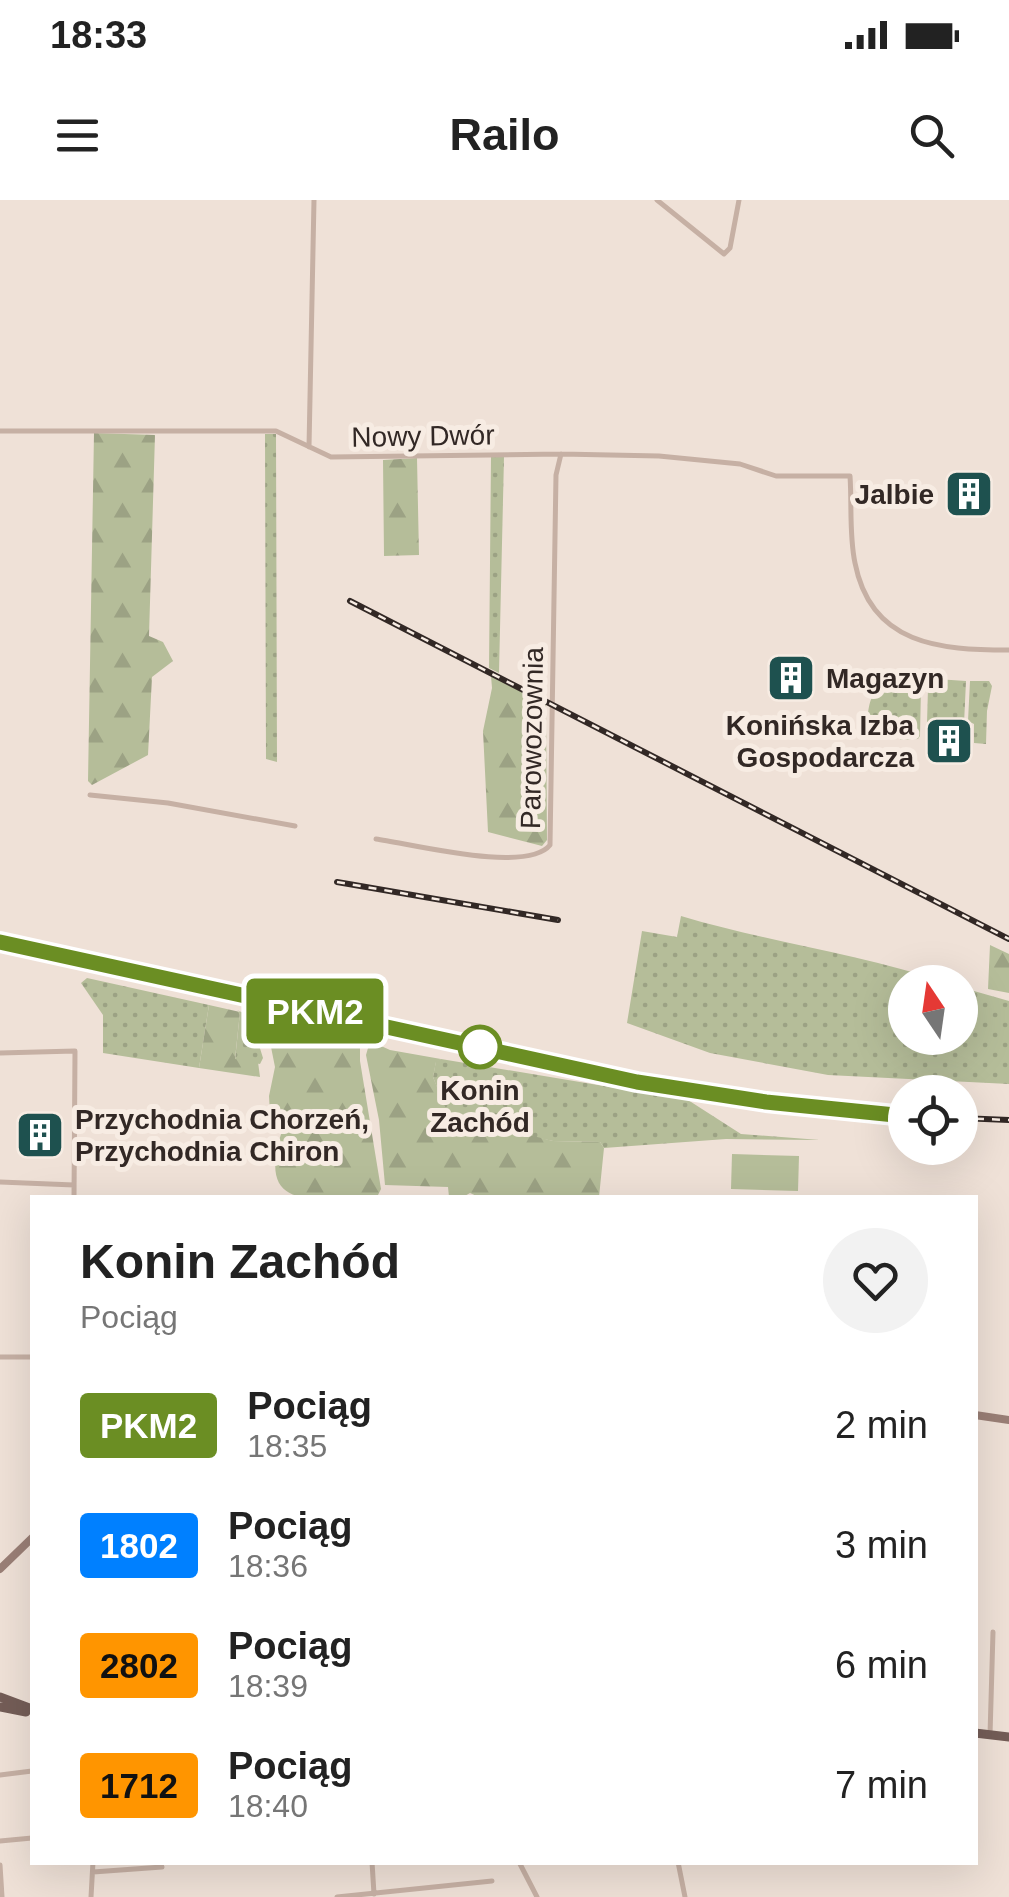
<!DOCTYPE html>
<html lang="pl">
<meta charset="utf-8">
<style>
:root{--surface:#fff;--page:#f2f2f2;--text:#222;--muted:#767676}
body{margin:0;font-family:Arial,sans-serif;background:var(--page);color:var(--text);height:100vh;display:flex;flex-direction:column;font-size:38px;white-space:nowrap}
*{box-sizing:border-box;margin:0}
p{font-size:32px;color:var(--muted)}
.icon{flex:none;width:55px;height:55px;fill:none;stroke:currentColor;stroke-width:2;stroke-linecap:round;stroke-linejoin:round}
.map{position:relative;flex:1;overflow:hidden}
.side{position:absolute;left:30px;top:995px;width:948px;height:670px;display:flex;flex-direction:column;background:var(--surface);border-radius:0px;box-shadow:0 10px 40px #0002}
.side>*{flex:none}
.badge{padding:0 20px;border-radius:8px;font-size:35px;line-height:65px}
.needle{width:65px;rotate:347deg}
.controls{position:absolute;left:888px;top:765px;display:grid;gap:20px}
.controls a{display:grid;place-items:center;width:90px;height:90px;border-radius:50%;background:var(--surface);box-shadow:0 10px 40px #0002;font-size:50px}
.map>.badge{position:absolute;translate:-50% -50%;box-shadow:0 0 0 5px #fff}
.round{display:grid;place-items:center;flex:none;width:105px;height:105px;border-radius:52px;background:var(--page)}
.overview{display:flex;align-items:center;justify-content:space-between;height:170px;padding:0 50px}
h1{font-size:48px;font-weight:700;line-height:75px}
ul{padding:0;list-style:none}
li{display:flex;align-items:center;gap:30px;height:120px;padding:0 50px}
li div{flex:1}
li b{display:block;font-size:38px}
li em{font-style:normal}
li .badge{min-width:110px;font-weight:700;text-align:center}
.status{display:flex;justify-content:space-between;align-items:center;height:70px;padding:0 50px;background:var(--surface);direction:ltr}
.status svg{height:28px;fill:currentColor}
header{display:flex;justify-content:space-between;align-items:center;height:130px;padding:0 50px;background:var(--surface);font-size:45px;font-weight:700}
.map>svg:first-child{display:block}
.grass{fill:url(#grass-dots)}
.forest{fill:url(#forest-firs)}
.park{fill:#b5bd99}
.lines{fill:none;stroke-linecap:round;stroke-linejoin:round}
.street{stroke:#c6b0a4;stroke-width:5}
.secondary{stroke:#9a7f76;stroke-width:8}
.primary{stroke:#745d57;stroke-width:9}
.rail-casing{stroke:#322825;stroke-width:6}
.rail{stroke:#f7ece3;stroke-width:2.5;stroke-dasharray:8;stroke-linecap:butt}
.line-casing{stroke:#fff;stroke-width:22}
.line{stroke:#6b8e23;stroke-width:15}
.stop-dot{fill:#fff;stroke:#6b8e23;stroke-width:5}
.labels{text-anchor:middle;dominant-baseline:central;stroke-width:10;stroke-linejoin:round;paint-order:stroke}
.street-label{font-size:28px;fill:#322825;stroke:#f7ece3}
.poi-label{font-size:28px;font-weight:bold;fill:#322825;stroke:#f7ece3;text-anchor:end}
.stop-label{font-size:28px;font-weight:bold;fill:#322825;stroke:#f7ece3}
</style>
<div class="status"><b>18:33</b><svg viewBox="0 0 49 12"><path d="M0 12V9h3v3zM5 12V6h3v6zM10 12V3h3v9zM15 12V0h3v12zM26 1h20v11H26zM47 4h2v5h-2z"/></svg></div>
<header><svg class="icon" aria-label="menu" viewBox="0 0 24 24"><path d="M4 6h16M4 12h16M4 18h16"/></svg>Railo<svg class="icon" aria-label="search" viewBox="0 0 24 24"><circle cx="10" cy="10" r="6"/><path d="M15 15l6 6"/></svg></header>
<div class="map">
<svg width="1009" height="1697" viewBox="0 0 1009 1697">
<defs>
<pattern id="grass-dots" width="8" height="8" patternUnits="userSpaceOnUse" patternTransform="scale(2.5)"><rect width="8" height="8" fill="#b5bd99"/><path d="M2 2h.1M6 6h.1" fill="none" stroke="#9ca284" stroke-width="1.8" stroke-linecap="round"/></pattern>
<pattern id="forest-firs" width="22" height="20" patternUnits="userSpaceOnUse" patternTransform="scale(2.5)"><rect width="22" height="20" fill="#b5bd99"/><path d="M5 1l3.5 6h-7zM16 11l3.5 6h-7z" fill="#9ca284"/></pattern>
</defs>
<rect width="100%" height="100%" fill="#efe1d7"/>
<path class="grass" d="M265,234h11l1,328 -11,-3z
M491,257h13l-5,216 -10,-5z
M936,479l30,2 -2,43 -37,-1 1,-35z
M917,480l4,7 -1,49 -2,3 -18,1v-12h-6l-4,11 -23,-3c1,-42 3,-54 50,-56z
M970,481h19l3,5 -5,25 -1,33 -12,-1v-19l-6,-3z
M681,716c87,26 178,38 264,66h-40v56h55v-51l49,14v83l-181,-9 -118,-22 -83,-30 15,-92 35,6z
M87,778l122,27 -10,63 -96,-15v-38l-22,-32z
M237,810l13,6 13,42 -3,6 -25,-4 5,-48z
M441,859l247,41 53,34 79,6 -94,-1 -122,9 -4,-6 -47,-1 -104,-22 -16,-42 3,-16z"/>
<path class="forest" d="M94,233l61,2 -6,201 14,6 10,19 -21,16 -4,78 -56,30 -4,-4z
M417,258l2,97 -35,1 -1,-96z
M491,476l55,28 1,136 -5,6 -54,-14 -5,-101 9,-43z
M990,745l19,9v39l-21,-4z
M209,805l31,7 -5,47 23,3 2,15 -61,-9z
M273,818l91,21 -4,7v15l21,128 -4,8c-62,1 -124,18 -94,-69l-8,-5 -5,-8 -1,-19 6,-29 -6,-30z
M370,841l20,9 51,9 -5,3 -3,15 17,42 21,1 82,21 47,1 4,6 -5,49 -118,1 -11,-5 -7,4h-14l-1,-10 -63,-2 -6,-65 -13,-65z"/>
<path class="park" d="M732,954l67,2 -1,35 -67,-2z"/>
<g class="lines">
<path class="street" d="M657,0l67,54 6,-6 9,-48
M0,231h276l55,26 230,-3 98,2 81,8 36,12h74c2,29 -1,59 5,87 16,82 85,87 154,87
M309,247l5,-247
M90,595l78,8 127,23
M376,639c36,5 151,35 174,6l6,-370 5,-21
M0,853l75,-2 -1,147
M0,982l74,3
M0,1157h32
M990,1535l3,-103
M0,1575l32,-4
M0,1641l32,-3
M372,1662l2,32
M519,1662l18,35
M678,1662l7,35
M0,1665l2,32
M93,1672l69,-5
M91,1697l2,-35
M337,1697l155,-16"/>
<path class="secondary" d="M975,1215l34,5
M0,1369l32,-31"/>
<path class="primary" d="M0,1497l32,12
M0,1507l26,5
M975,1533l34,4"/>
<g class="rail-casing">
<path id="rail" d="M350,401l659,338
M337,682l221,38
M0,742l637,139 129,21 139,14
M960,918l49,2"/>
</g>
<use href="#rail" class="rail"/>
</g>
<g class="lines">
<g class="line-casing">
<path id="line" d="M0,742l637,140 129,20 139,14"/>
</g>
<use href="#line" class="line"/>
</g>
<defs>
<g id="building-square" transform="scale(2.5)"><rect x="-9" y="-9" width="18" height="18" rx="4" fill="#1e514f" stroke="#f7ece3"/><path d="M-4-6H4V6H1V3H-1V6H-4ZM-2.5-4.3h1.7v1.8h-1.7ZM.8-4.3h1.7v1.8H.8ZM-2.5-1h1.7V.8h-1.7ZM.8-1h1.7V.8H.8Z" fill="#fff"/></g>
</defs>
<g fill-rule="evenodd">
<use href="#building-square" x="969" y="294"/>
<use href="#building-square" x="791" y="478"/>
<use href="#building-square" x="949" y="541"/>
<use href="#building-square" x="40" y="935"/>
</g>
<circle class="stop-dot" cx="480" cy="847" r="20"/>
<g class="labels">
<g class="street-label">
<text transform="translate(423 236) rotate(-1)">Nowy Dwór</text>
<text transform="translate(532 538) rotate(-89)">Parowozownia</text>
</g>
<g class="poi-label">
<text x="934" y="294">Jalbie</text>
<text x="826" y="478" text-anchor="start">Magazyn</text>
<text x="914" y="525">Konińska Izba<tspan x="914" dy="32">Gospodarcza</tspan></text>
<text x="75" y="919" text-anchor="start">Przychodnia Chorzeń,<tspan x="75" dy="32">Przychodnia Chiron</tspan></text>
</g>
<g class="stop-label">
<text x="480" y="890">Konin<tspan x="480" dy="32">Zachód</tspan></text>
</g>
</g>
</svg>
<div class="controls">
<a><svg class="needle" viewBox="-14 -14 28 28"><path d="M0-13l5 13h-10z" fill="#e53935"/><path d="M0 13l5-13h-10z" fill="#767676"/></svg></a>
<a><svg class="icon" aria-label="locate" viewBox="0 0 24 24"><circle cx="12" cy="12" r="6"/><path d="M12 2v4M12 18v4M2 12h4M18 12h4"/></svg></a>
</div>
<b class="badge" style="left:315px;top:811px;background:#6b8e23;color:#fff">PKM2</b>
<section class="side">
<div class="overview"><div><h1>Konin Zachód</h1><p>Pociąg</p></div><a class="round"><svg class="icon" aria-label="heart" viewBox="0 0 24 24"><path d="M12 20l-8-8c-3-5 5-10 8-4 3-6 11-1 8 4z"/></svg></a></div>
<ul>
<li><span class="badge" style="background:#6b8e23;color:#fff">PKM2</span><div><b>Pociąg</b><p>18:35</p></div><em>2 min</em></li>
<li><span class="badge" style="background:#0080ff;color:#fff">1802</span><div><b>Pociąg</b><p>18:36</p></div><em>3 min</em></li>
<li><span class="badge" style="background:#ff9500;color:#111">2802</span><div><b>Pociąg</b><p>18:39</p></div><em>6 min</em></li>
<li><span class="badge" style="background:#ff9500;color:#111">1712</span><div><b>Pociąg</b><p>18:40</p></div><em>7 min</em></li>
</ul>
</section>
</div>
